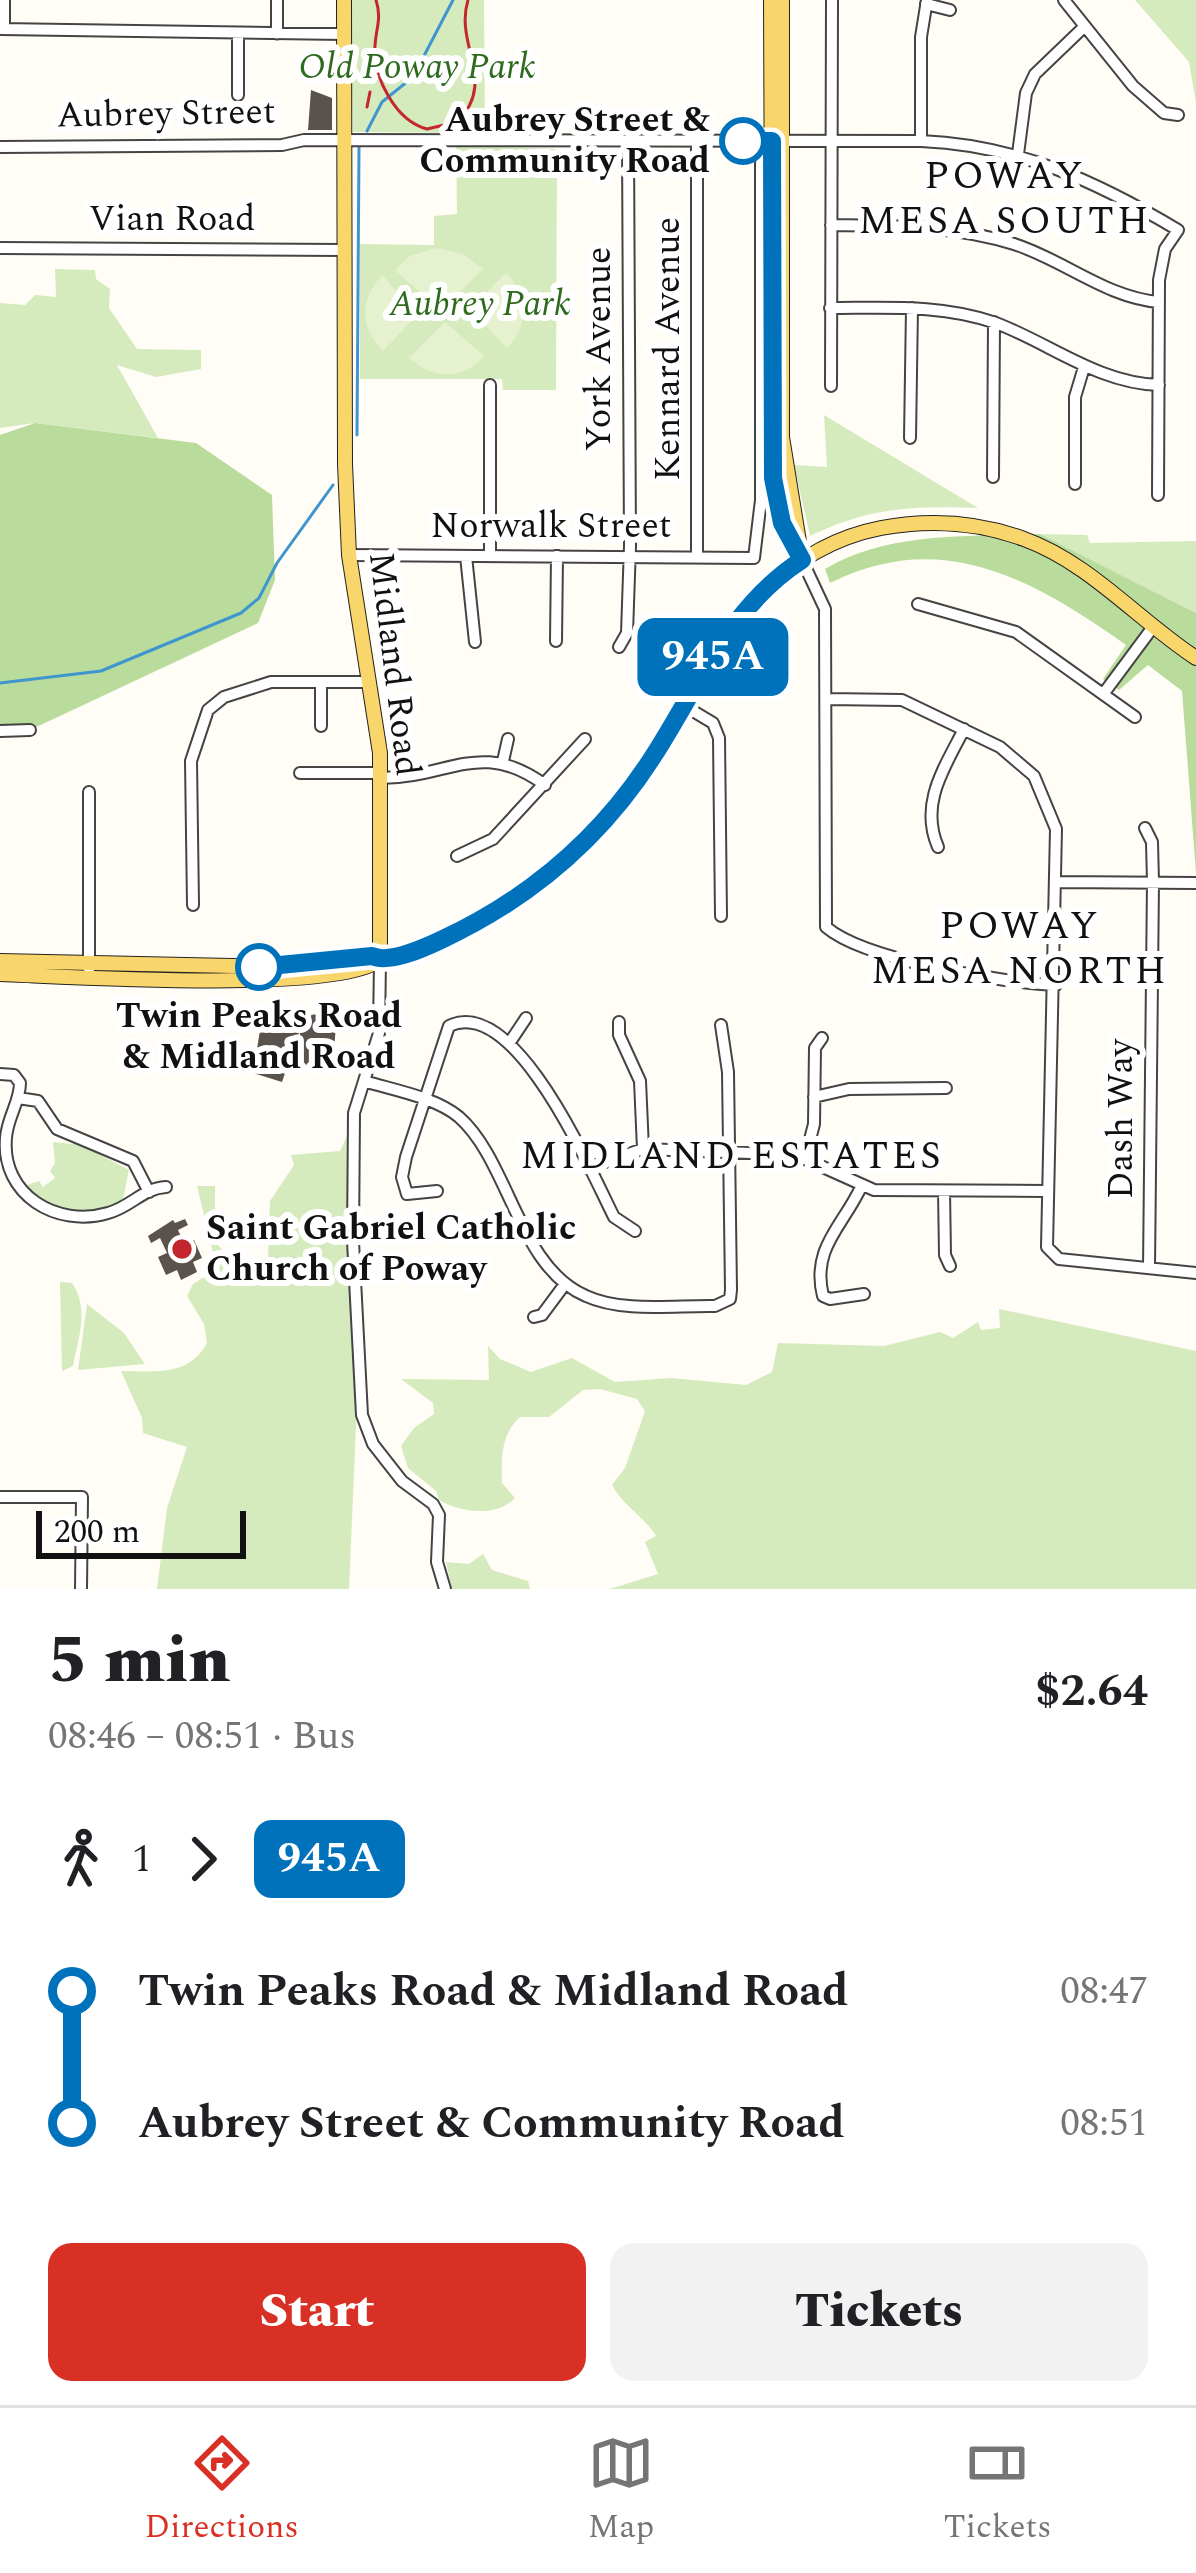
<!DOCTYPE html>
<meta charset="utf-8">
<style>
:root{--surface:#fff;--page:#f2f2f2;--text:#202124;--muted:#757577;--line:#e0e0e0;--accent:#d93025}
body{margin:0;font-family:Spectral,serif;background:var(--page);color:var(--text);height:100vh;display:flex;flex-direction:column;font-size:45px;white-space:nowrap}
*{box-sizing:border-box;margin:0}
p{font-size:39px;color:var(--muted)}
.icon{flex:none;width:66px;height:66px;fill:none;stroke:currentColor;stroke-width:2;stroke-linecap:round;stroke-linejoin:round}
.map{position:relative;height:1589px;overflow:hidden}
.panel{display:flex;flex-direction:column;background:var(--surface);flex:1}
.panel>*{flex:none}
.badge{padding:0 24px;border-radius:18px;font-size:42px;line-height:78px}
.scale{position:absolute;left:36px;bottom:30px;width:210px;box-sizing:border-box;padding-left:12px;border:6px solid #111;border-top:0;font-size:33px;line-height:42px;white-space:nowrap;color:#111;-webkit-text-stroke:9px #fff;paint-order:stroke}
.map>.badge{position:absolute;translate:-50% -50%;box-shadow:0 0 0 6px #fff}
.legs{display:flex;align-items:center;gap:18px;height:132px;padding:0 48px;font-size:39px}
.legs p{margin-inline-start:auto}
.head{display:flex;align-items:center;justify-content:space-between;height:204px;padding:0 48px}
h1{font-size:66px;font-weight:800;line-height:90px}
.cta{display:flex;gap:24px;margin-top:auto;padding:24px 48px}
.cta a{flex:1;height:138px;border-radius:24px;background:var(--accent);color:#fff;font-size:48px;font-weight:800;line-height:138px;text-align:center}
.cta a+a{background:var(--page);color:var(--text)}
ul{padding:0 48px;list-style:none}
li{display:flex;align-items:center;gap:42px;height:132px;font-size:45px}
li i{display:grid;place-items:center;width:18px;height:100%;margin:0 15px;background:currentColor}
li i::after{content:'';width:30px;height:30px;margin:-15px;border:9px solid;border-radius:50%;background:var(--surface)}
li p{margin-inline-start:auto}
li:first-child i{background:linear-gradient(#0000 50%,currentColor 0)}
li:last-child i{background:linear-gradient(currentColor 50%,#0000 0)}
.dock{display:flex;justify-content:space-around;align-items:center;height:168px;border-top:3px solid var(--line);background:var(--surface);font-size:33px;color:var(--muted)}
.dock a{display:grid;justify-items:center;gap:6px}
.dock .selected{color:var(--accent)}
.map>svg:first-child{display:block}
.green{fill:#d5ebbd}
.forest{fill:#b9dc9c}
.pitch{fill:#e6f2cf}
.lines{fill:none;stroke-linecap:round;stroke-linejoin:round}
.stream{stroke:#3f96cf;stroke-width:3}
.building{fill:#5a524d}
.minor-casing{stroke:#444;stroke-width:14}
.major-casing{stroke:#222;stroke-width:16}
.minor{stroke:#fff;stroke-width:10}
.major{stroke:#f9d66b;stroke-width:14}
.rail{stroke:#c4262e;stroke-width:3}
.line-1-casing{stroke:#fff;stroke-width:27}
.line-1{stroke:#0072bc;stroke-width:18}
.stop-1-dot{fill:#fff;stroke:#0072bc;stroke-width:6}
.poi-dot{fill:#c4262e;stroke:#fff;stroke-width:4.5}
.labels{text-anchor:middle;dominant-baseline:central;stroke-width:12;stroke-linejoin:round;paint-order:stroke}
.park-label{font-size:36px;font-style:italic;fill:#2f6b1f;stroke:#fff}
.street-label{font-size:36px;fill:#111;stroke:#fff}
.stop-label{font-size:36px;font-weight:bold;fill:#111;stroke:#fff;text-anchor:end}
.poi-label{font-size:36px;font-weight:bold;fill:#111;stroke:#fff;text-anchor:start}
.neighbourhood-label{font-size:39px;letter-spacing:3px;fill:#111;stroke:#fff}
</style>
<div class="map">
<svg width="1196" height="1589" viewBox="0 0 1196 1589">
<rect width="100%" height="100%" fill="#fffdf5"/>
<path class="green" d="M350,0h134l1,133 -132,-1z
M1135,0h61v103l-7,-41z
M488,146l69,3 -1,241h-53l-1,-11h-142v-135l74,1v-29l23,-2 -1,-67z
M55,269l40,1 1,9 14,10 -1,19 28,41 64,1v19l-45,8 -39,-12 41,73 -123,-15 -35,5v-125l25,2 10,-10 21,2z
M824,415l154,93c-66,-2 -108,-1 -168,28l-16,-71 33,2z
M1040,534l47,1 3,8 106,-2v72z
M352,1125l5,278 -8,186h-192l10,-81 20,-61 -44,-14 -1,-15 -21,-47c35,0 67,6 86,-28l-3,-19 -17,-28 6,-12 24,-15 -20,-83h18v55l23,29 20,1 10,-12 2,-58 24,-36 -3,-10 49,-4z
M53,1142l29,3 47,25 -7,34c-40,16 -66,8 -98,-18l15,-5 4,6 12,-9 -5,-7 5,-8z
M60,1282l12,1c18,27 6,55 1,83l-11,5z
M87,1304l37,29 21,31 -67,6z
M999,1309l197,42v238h-586l48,-15 -13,-32 11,-6c-13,-21 -32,-29 -44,-51l13,-17 20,-57 -8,-12 -37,-10 -17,1 -34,27h-29c-19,17 -19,42 -18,66l13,15c-18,19 -54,15 -76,2l-3,-9 -28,-23 -7,-22 13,-18 20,-14 -1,-11 -32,-24 88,1 -1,-34 12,13 31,13 41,-14 43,24 56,-4 75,7 26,-13 6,-29 106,3 56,-14 13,6 25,-16 3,8 19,-2z
M483,1554l9,16 36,11 2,8h-78l-6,-27 23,2z"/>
<path class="forest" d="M35,423l161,20 76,52 3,85 -17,43 -228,107h-30v-295z
M1040,534l156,79v260l-14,-182 -34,-26 -29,25 -16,-11 23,-34c-94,-66 -184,-118 -296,-62l-5,-14c64,-38 142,-32 215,-35z"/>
<path class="pitch" d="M437,248l26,6 20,15 -42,42 -46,-41 15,-14z
M506,273c23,23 24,51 1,75l-37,-39z
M382,275l35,40 -34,36c-24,-25 -23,-51 -1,-76z
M445,322l39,34c-21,25 -52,23 -75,2z"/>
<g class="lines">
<path class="stream" d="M367,131l15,-29 31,-25 40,-77
M357,435l2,-288
M0,683l101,-12 140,-58 18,-15 18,-35 56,-78"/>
</g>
<path class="building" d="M311,90l21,8v32h-24z
M264,1006h28v11l45,-5 -4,51 -34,4 1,-37 -18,52 -29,-9z
M185,1219l3,6 -10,5 7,15 9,-5 8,18 -9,4 4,10 -16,8 -4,-10 -11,5 -8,-18 9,-4 -7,-15 -9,5 -3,-7 25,-16 2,3z"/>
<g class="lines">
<g class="minor-casing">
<path id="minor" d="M4,0v29
M277,0v34
M1064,0l69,86 31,27 14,2
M926,4l24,6
M0,29l344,5
M238,95v-61
M697,140v417
M921,141v-104l6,-37
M0,147l282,-2 22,-5 617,1c97,4 175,40 257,89l-13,19 -6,31 -1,215
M1018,154l8,-61 9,-19 50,-48
M831,225c63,1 123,0 183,19 50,16 93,54 145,58
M0,248l344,2
M830,308c56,0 113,-4 166,15 55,21 102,60 163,62
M490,385v171
M831,386l1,-386
M910,438l2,-130
M993,477l1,-155
M1075,484v-87l9,-30
M349,555l405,3 7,-58v-336l1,-13 10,-10
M466,556l9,86
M802,560l23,49 1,318c38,33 178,56 230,58
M918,604l98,28 119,85
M556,641l1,-85
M619,647l8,-14 3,-87 -2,-405
M321,682v44
M1104,693l49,-66
M826,699l76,1 98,47 34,29 22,53 -9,418 12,12 137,14
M683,705l30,18 6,15 2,178
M0,731l30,-1
M503,761l5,-22
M300,773h81
M381,778c68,0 100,-40 164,7
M89,792v177
M1145,828l7,14 1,40 -4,386
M938,847c-19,-44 7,-80 26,-118
M457,856l36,-17 92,-100
M1056,882l140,1
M193,905l-2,-144 17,-51 16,-13 47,-15h97
M380,959l-1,74 -25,80 -1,128 9,174 11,29 29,37 31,23 6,11 -2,47 8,27
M619,1022v13l21,46 3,68
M510,1042l16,-24
M0,1074l14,1 6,8c0,19 -13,35 -14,55 -5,57 51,90 102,75 23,-6 35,-25 58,-26
M364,1081c29,9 71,16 95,36 51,45 59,150 127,179 37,17 89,9 129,10l15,-7 1,-9 -3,-218 -7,-47
M814,1097l35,-8 97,-1
M18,1098l20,3 19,28 76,32 16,31
M805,1159l9,-35 1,-76 7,-10
M588,1168l55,-19 136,5 26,5 69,31 172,1
M861,1187c-18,39 -50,61 -38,109l7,3 34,-5
M437,1191l-30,3 -5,-17 4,-20 43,-131c67,-32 142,146 165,191l21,14
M944,1191l1,64 5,11
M534,1317l8,-2 23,-31
M0,1497h82l-1,92"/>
</g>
<g class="major-casing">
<path id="major" d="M344,0l1,464 4,91 31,198v206
M771,0l2,478 8,45 21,37
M782,0v437l20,123
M0,961l276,6 96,-12 8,4c85,-21 163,-69 222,-135 93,-102 125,-266 279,-296 48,-9 97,-6 143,11 66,24 114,81 172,119
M0,974c62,2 346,20 380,-15"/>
</g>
<use href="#minor" class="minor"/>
<use href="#major" class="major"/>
<path class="rail" d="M376,0c6,19 0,27 -1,46 -2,32 21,75 52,83l30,-7c41,-40 -3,-77 11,-122
M367,107l3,-15"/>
</g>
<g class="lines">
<g class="line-1-casing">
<path id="line-1" d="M259,967l113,-11c18,8 52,-8 69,-16 88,-41 161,-103 213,-185 45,-70 76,-149 148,-195l-20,-37 -9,-45 -1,-337h-29"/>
</g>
<use href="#line-1" class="line-1"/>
</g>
<g class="stop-1-dot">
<circle cx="743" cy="141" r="21"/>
<circle cx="259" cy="967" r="21"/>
</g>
<circle class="poi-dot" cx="182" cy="1249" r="12"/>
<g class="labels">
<g class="park-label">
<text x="417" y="67">Old Poway Park</text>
<text x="480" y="304">Aubrey Park</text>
</g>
<g class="street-label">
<text transform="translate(166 114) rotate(-1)">Aubrey Street</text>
<text x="172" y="219">Vian Road</text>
<text transform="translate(599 349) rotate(-90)">York Avenue</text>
<text transform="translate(668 349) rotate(-90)">Kennard Avenue</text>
<text x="551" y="526">Norwalk Street</text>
<text transform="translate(394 664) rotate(83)">Midland Road</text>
<text transform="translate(1121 1119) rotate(-90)">Dash Way</text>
</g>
<g class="stop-label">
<text x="710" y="120">Aubrey Street &amp;<tspan x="710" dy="41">Community Road</tspan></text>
<text x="259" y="1016" text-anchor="middle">Twin Peaks Road<tspan x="259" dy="41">&amp; Midland Road</tspan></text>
</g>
<g class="poi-label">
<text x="206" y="1228">Saint Gabriel Catholic<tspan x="206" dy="41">Church of Poway</tspan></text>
</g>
<g class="neighbourhood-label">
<text x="1005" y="176">POWAY<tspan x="1005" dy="45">MESA SOUTH</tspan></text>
<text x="1020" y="926">POWAY<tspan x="1020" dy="45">MESA NORTH</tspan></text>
<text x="732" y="1156">MIDLAND ESTATES</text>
</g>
</g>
</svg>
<div class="scale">200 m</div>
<b class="badge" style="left:713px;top:657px;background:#0072bc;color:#fff">945A</b>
</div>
<section class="panel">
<div class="head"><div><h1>5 min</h1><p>08:46 – 08:51 · Bus</p></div><b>$2.64</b></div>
<div class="legs"><svg class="icon" aria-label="walk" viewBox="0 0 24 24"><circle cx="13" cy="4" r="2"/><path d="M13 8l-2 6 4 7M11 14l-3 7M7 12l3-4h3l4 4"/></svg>1<svg class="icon" aria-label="forward" viewBox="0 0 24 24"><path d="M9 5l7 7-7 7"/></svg><b class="badge" style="background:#0072bc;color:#fff">945A</b></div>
<ul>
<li><i style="color:#0072bc"></i><b>Twin Peaks Road &amp; Midland Road</b><p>08:47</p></li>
<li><i style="color:#0072bc"></i><b>Aubrey Street &amp; Community Road</b><p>08:51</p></li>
</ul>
<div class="cta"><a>Start</a><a>Tickets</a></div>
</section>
<nav class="dock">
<a class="selected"><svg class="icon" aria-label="directions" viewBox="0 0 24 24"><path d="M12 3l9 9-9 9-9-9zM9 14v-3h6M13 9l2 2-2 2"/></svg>Directions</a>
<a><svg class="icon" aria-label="map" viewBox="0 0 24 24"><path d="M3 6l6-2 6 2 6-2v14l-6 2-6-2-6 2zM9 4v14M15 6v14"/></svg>Map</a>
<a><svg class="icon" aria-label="tickets" viewBox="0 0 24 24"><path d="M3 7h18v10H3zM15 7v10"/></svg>Tickets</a>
</nav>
